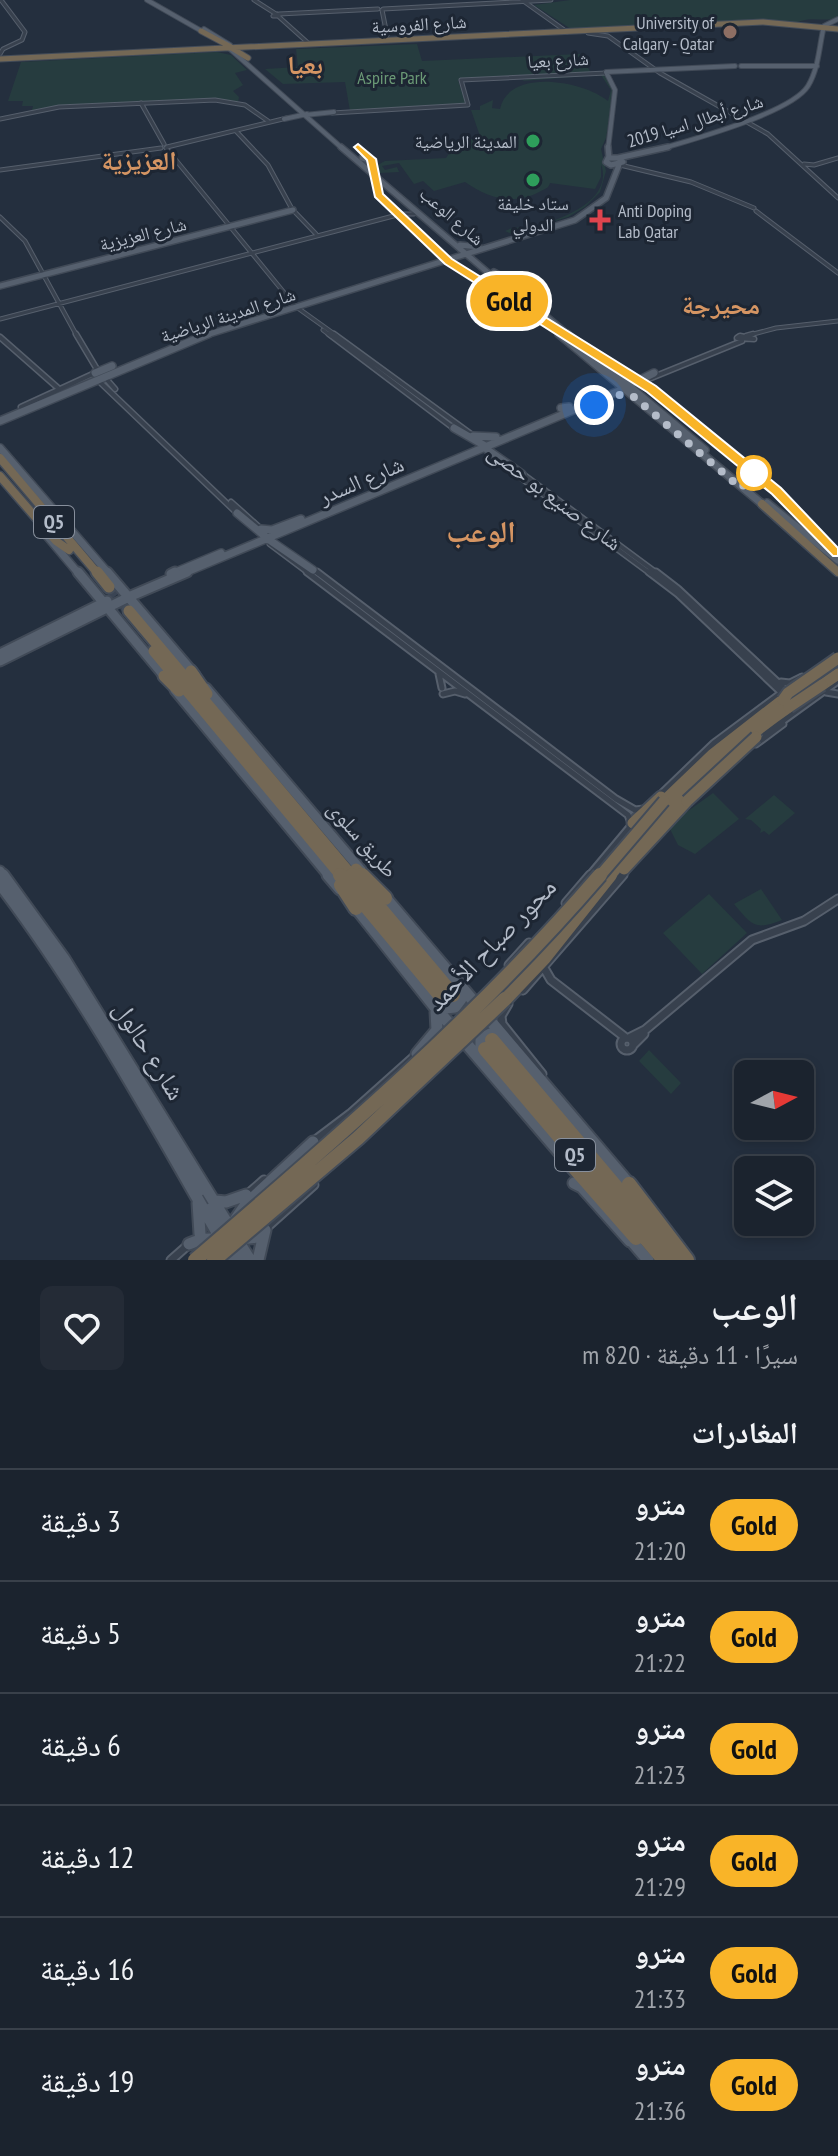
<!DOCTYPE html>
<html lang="ar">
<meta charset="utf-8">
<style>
:root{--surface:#1b232e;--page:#242b36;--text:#f1f3f6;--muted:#a0a4aa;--line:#39404a}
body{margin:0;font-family:"PT Sans Narrow","Noto Naskh Arabic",sans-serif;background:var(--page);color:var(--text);direction:rtl;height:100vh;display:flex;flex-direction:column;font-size:30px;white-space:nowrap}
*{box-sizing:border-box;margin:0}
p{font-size:26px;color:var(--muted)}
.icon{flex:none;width:44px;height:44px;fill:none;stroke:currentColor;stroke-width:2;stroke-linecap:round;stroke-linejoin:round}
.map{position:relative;height:1260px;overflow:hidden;direction:ltr}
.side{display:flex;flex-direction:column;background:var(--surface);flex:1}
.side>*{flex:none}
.badge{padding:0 16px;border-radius:26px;font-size:28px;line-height:52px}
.needle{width:52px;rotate:83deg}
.buttons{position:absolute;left:734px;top:1060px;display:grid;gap:16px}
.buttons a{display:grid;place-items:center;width:80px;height:80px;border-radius:12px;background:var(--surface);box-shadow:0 4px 12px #0003,0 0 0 2px var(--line);font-size:40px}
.you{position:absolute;width:40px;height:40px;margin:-20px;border:6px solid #fff;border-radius:50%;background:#1a73e8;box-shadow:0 0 0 12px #1a73e833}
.map>.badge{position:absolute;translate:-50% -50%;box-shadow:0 0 0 4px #fff}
h2{padding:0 40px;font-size:30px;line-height:72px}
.round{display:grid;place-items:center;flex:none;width:84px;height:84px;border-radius:12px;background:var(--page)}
.overview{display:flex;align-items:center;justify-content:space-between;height:136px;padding:0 40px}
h1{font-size:38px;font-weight:600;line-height:60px}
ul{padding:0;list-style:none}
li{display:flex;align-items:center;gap:24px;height:112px;padding:0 40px;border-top:2px solid var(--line)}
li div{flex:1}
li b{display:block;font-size:30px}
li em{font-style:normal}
li .badge{min-width:88px;font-weight:700;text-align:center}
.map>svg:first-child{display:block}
.green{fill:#263c3f}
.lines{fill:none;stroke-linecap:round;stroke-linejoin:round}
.highway-tunnel{stroke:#3a4453;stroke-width:11;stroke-dasharray:11 5;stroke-linecap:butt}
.minor-far3-casing{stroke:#565f6c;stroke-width:5}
.minor-far2-casing{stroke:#565f6c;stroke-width:7}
.minor-far1-casing{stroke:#565f6c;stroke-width:9}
.minor-casing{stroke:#565f6c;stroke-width:11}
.major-far4-casing{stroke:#414a57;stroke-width:6}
.major-far3-casing{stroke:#414a57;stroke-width:8}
.major-far2-casing{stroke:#414a57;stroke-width:10}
.major-far1-casing{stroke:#414a57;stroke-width:13}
.major-casing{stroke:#414a57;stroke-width:15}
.highway-far3-casing{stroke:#434c59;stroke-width:7}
.highway-far2-casing{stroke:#434c59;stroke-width:11}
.highway-far1-casing{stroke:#434c59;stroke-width:15}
.highway-casing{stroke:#434c59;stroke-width:18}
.minor-far3{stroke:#38414e;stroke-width:3}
.minor-far2{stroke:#38414e;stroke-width:4}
.minor-far1{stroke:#38414e;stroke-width:5}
.minor{stroke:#38414e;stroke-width:7}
.major-far4{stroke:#56606e;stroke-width:4}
.major-far3{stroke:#56606e;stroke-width:5}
.major-far2{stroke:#56606e;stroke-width:7}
.major-far1{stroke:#56606e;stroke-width:9}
.major{stroke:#56606e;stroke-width:11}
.highway-far3{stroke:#746855;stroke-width:5}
.highway-far2{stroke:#746855;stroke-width:8}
.highway-far1{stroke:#746855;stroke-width:11}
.highway{stroke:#746855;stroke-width:14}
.highway-bridge-far1-casing{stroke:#434c59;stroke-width:15;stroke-linecap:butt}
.highway-bridge-casing{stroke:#434c59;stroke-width:18;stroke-linecap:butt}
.highway-bridge-far1{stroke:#746855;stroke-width:11}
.highway-bridge{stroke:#746855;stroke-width:14}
.line{fill:#f9b428;stroke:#fff;stroke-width:2}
.walk{stroke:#b4bcc9;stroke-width:8;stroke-dasharray:0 14.4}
.education-dot{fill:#8d6e63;stroke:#1d2633;stroke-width:3}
.leisure-dot{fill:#2e9e5b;stroke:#1d2633;stroke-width:3}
.health-dot{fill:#e0444e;stroke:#1d2633;stroke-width:3}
.stop-dot{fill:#fff;stroke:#f9b428;stroke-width:4}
.labels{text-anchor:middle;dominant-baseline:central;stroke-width:6;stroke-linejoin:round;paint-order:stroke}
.far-poi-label{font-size:18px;fill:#b4bcc9;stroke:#1d2633;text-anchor:end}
.far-street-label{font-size:18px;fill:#b4bcc9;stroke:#1d2633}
.far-park-label{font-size:18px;fill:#6b9a76;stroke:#1d2633}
.shield{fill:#1d2633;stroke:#878f9c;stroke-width:2}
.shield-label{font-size:20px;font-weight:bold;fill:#b4bcc9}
.street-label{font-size:22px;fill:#b4bcc9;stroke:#1d2633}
.far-district-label{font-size:26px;font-weight:bold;fill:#d59563;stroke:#1d2633}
.near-street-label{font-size:26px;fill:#b4bcc9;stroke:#1d2633}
.district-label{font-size:30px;font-weight:bold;fill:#d59563;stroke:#1d2633}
</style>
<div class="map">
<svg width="838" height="1260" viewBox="0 0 838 1260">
<rect width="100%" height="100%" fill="#242f3e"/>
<path class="green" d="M570,0h268v18c-15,4 -24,-2 -41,4l-226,7 -37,-24z
M417,44l5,17 158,-7 11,19 -133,7 8,25 -116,6 -5,-29 -62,2 -18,-15 33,-2 -2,-18z
M217,52l14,3 16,15 -12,3 8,12 -10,6 6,6 -1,5 -41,-3 -165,11 1,-4h-11l1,-5h-15l13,-39z
M604,74l10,16 -8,48 -5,11 5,22 -6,21 -15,15 -17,10 -56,17 -7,-3c9,-5 20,-3 30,-5 27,-6 79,-26 66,-62v13l-6,12 -45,-6c-2,6 -4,5 -11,9 -26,14 -51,6 -74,-10l-31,9 -11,-10 -9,3 -15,-21 -17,3 3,4 12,-3 2,5 -19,1 -6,-6 11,-6 61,-3 9,-13 25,-9 -9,-26h9v-4l13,-6 -1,8 8,1c9,-42 84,-28 108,-8l3,-11 -10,-15 -79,6 7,-3z
M713,793l26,26 -44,35 -17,-9 -8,-16 4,-8z
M774,795l21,18 -26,22 -5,-4 -4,2 1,-4 -10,-9 -6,-1z
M761,889l21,31c-28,11 -30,5 -48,-16z
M709,894l38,39 -45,41 -39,-41z
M649,1050l32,33 -10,11 -32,-33z"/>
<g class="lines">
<path class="highway-tunnel" d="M109,587l20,24"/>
<g class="minor-far3-casing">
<path id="minor-far3" d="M254,0l22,14 -3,2h6l-2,-2
M522,0l45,32
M383,9l168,-9
M382,10l5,25
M279,14l99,-5
M278,16l29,26
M588,33l20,3 52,37 108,61 70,64
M0,54l3,-5 19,-9 3,-8 -24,-32
M141,103l23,41
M332,113l136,-8 -7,-25 145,-7
M0,119l59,-12 156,-7 30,5 23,16
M236,131l32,34 24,44 24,25
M167,147l120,-29
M166,148l129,158 42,30
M804,164l10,1 24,-7
M620,165l71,17 63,26
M0,170l161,-22
M756,211l82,62
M0,217l25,24 52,95
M0,319l401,-105h13
M323,330l8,6
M746,336l30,-8 62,-7"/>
</g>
<g class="minor-far2-casing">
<path id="minor-far2" d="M76,334l22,37
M329,334l127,96
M334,334l137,100
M740,336l14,3 -17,-1z
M746,336l7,-2
M0,337l58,51
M651,378l91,-37
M108,381l7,8
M101,383l138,132
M21,407l74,-34
M509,469l142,105
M520,472l138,102
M231,502l28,25
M270,544l40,30
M311,568l8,6"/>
</g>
<g class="minor-far1-casing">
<path id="minor-far1" d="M307,572l321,243 3,8
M317,572l299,227 19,11 9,-1
M649,572l29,22 104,99
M656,572l22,17 109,102
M439,674l3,14
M781,682l9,1 12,-6
M826,692l12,2
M443,694l12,-3 10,3
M777,725l61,-44
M765,734l12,-12
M756,744l27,-20
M660,795l54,-52 70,-52
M588,877l46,-55
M621,877l5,-6"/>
</g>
<g class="minor-casing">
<path id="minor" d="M566,903l24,-28
M509,965l20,-22
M544,968l7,12 75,58
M523,990l100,-115
M508,1004l-7,12 1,8 40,50
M621 1044a6 6 0 1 1 12 0a6 6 0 1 1-12 0Z
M629,1038l16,-8 107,-90 52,-19 34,-22
M633,1045l11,-11
M313,1142l37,-28 66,-59
M248,1194l16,-14
M265,1229l49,-44
M171,1260l17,-15"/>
</g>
<g class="major-far4-casing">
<path id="major-far4" d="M147,0l58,33
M204,29l26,16
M230,49l113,100
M741,66h76
M305,115l29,-3
M284,119l23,-5
M608,149l7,-59 -9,-18 129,-6
M661,149c32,-10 130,-36 147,-63 11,-18 11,-40 16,-60l14,-7"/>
</g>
<g class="major-far3-casing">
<path id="major-far3" d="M341,147l221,189
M608,147l1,11
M362,158l12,3
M608,158h10l5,4 -12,3 -5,-3z
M618,158l50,-11
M460,245l19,2
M494,272l13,7
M0,286l293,-76
M510,286l60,50
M203,336l372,-116 31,-22 13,-33"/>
</g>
<g class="major-far2-casing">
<path id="major-far2" d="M559,334l208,174
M567,334l138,116
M95,373l17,-7
M626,387l28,-14
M561,408l8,-1
M0,421l208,-87
M454,428l33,19
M473,436l23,1
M482,446l40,28
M0,448l109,126
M767,503l71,57
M237,513l30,25
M261,529l11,1 29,-11
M47,536l32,38
M265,537l48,33
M171,574l50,-21
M182,574l444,-186"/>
</g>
<g class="major-far1-casing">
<path id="major-far1" d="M78,572l89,107
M107,572l88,103
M171,574l4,-2
M0,654l107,-53
M0,661l131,-65 56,-24
M206,688l155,182
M175,690l155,187
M0,871l4,6"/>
</g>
<g class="major-casing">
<path id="major" d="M3,875l61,84 186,301
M328,875l12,14
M0,884c89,117 159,249 233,376
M383,895l248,291
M354,905l81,102 138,161
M435,1001l10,7 10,-1 6,-8 -2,-13
M417,1054l20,-24 -1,-18
M481,1055v-16l9,-5 7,1
M171,1144l29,46
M574,1183l8,4 48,54
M215,1201l11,1 20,-7
M198,1203l2,31
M210,1209l17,25
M233,1223l13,-19 67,-62
M629,1238l19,22
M240,1239l17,-2
M189,1244c24,-10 40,-5 55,16
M258,1260l7,-30"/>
</g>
<g class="highway-far3-casing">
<path id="highway-far3" d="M201,31l30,16
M230,47l18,11
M0,59l763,-37 75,7"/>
</g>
<g class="highway-far2-casing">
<path id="highway-far2" d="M0,458l98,116
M0,476l56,65 13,9
M762,504l76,68"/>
</g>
<g class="highway-far1-casing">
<path id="highway-far1" d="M97,572l12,15
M129,611l224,266
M154,651l188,226
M191,671l16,23
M164,676l15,15
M822,685l16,-11
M664,801l49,-47 72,-56
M633,823l28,-26
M356,869l8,8
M624,869l63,-68
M609,877c52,-66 111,-122 180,-170"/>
</g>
<g class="highway-casing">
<path id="highway" d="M340,875l104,125
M352,875l101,120
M362,875l23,23
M341,885l15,23
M505,999l39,-41 66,-83
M492,1040l186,220
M485,1049l179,211
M572,1165l64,73
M629,1184l58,76"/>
</g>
<use href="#minor-far3" class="minor-far3"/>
<use href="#minor-far2" class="minor-far2"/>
<use href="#minor-far1" class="minor-far1"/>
<use href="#minor" class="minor"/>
<use href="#major-far4" class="major-far4"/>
<use href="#major-far3" class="major-far3"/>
<use href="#major-far2" class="major-far2"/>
<use href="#major-far1" class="major-far1"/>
<use href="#major" class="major"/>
<use href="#highway-far3" class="highway-far3"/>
<use href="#highway-far2" class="highway-far2"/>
<use href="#highway-far1" class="highway-far1"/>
<use href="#highway" class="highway"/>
<g class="highway-bridge-far1-casing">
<path id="highway-bridge-far1" d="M783,700l5,-7 50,-35
M789,707l33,-22
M687,801l69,-64
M599,877l65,-76"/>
</g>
<g class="highway-bridge-casing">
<path id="highway-bridge" d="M195,1260c141,-121 284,-244 405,-385
M214,1260l144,-122 147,-139"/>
</g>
<use href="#highway-bridge-far1" class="highway-bridge-far1"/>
<use href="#highway-bridge" class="highway-bridge"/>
</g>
<path class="line" d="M358,144l18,15 7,35 69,65 204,127 125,102 57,60v8h-5l-61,-62 -125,-102 -202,-128 -70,-67 -8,-37 -13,-13z"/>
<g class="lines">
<path class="walk" d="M594,405l18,-11 22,3 107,91 13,-15"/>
</g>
<circle class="education-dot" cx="730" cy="32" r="8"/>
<g class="leisure-dot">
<circle cx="533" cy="141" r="8"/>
<circle cx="533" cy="180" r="8"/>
</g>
<path class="health-dot" d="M596 208h8v8h8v8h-8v8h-8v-8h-8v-8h8z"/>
<circle class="stop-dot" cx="754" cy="473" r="16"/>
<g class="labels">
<g class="far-poi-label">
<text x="714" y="22">University of<tspan x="714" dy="21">Calgary - Qatar</tspan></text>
<text x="517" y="141">المدينة الرياضية</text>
<text x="533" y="203" text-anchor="middle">ستاد خليفة<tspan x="533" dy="21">الدولي</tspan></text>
<text x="618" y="210" text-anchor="start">Anti Doping<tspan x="618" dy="21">Lab Qatar</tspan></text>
</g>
<g class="far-street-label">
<text transform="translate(419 24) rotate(-3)">شارع الفروسية</text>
<text transform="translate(558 60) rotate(-3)">شارع بعيا</text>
<text transform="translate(695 121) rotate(-17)">شارع أبطال اسيا 2019</text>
<text transform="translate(452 216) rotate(41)">شارع الوعب</text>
<text transform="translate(143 234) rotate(-14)">شارع العزيزية</text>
<text transform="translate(228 315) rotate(-18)">شارع المدينة الرياضية</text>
</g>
<g class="far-park-label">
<text x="392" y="77">Aspire Park</text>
</g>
<g class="shield">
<rect x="34" y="506" width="40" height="32" rx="6"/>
<rect x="555" y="1139" width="40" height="32" rx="6"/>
</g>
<g class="shield-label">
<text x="54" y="522">Q5</text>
<text x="575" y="1155">Q5</text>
</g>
<g class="street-label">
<text transform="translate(361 480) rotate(-23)">شارع السدر</text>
<text transform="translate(555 497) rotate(37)">شارع صنيع بو حصى</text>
<text transform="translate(363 839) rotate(49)">طريق سلوى</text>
</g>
<g class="far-district-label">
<text x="305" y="64">بعيا</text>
<text x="139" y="160">العزيزية</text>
<text x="721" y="304">محيرجة</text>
</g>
<g class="near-street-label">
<text transform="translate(491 944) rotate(-46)">محور صباح الأحمد</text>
<text transform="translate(150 1050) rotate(58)">شارع حالول</text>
</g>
<g class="district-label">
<text x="481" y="530">الوعب</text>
</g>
</g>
</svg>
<div class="buttons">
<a><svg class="needle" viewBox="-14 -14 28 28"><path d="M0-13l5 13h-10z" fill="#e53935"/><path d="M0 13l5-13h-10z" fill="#a0a4aa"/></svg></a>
<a><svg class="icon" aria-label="layers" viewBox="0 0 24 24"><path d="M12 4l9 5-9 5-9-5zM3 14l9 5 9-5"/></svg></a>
</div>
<div class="you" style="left:594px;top:405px"></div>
<b class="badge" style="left:509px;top:301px;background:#f9b428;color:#111">Gold</b>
</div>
<section class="side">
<div class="overview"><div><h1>الوعب</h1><p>سيرًا · 11 دقيقة · 820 m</p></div><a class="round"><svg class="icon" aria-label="heart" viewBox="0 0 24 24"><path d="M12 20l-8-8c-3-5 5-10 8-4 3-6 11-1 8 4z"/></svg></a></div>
<h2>المغادرات</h2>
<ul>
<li><span class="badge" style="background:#f9b428;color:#111">Gold</span><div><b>مترو</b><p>21:20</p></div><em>3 دقيقة</em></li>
<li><span class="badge" style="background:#f9b428;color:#111">Gold</span><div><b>مترو</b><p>21:22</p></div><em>5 دقيقة</em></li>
<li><span class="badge" style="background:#f9b428;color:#111">Gold</span><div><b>مترو</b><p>21:23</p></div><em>6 دقيقة</em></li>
<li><span class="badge" style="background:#f9b428;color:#111">Gold</span><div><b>مترو</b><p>21:29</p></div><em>12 دقيقة</em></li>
<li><span class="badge" style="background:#f9b428;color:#111">Gold</span><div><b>مترو</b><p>21:33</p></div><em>16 دقيقة</em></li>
<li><span class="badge" style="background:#f9b428;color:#111">Gold</span><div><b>مترو</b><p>21:36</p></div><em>19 دقيقة</em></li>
</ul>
</section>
